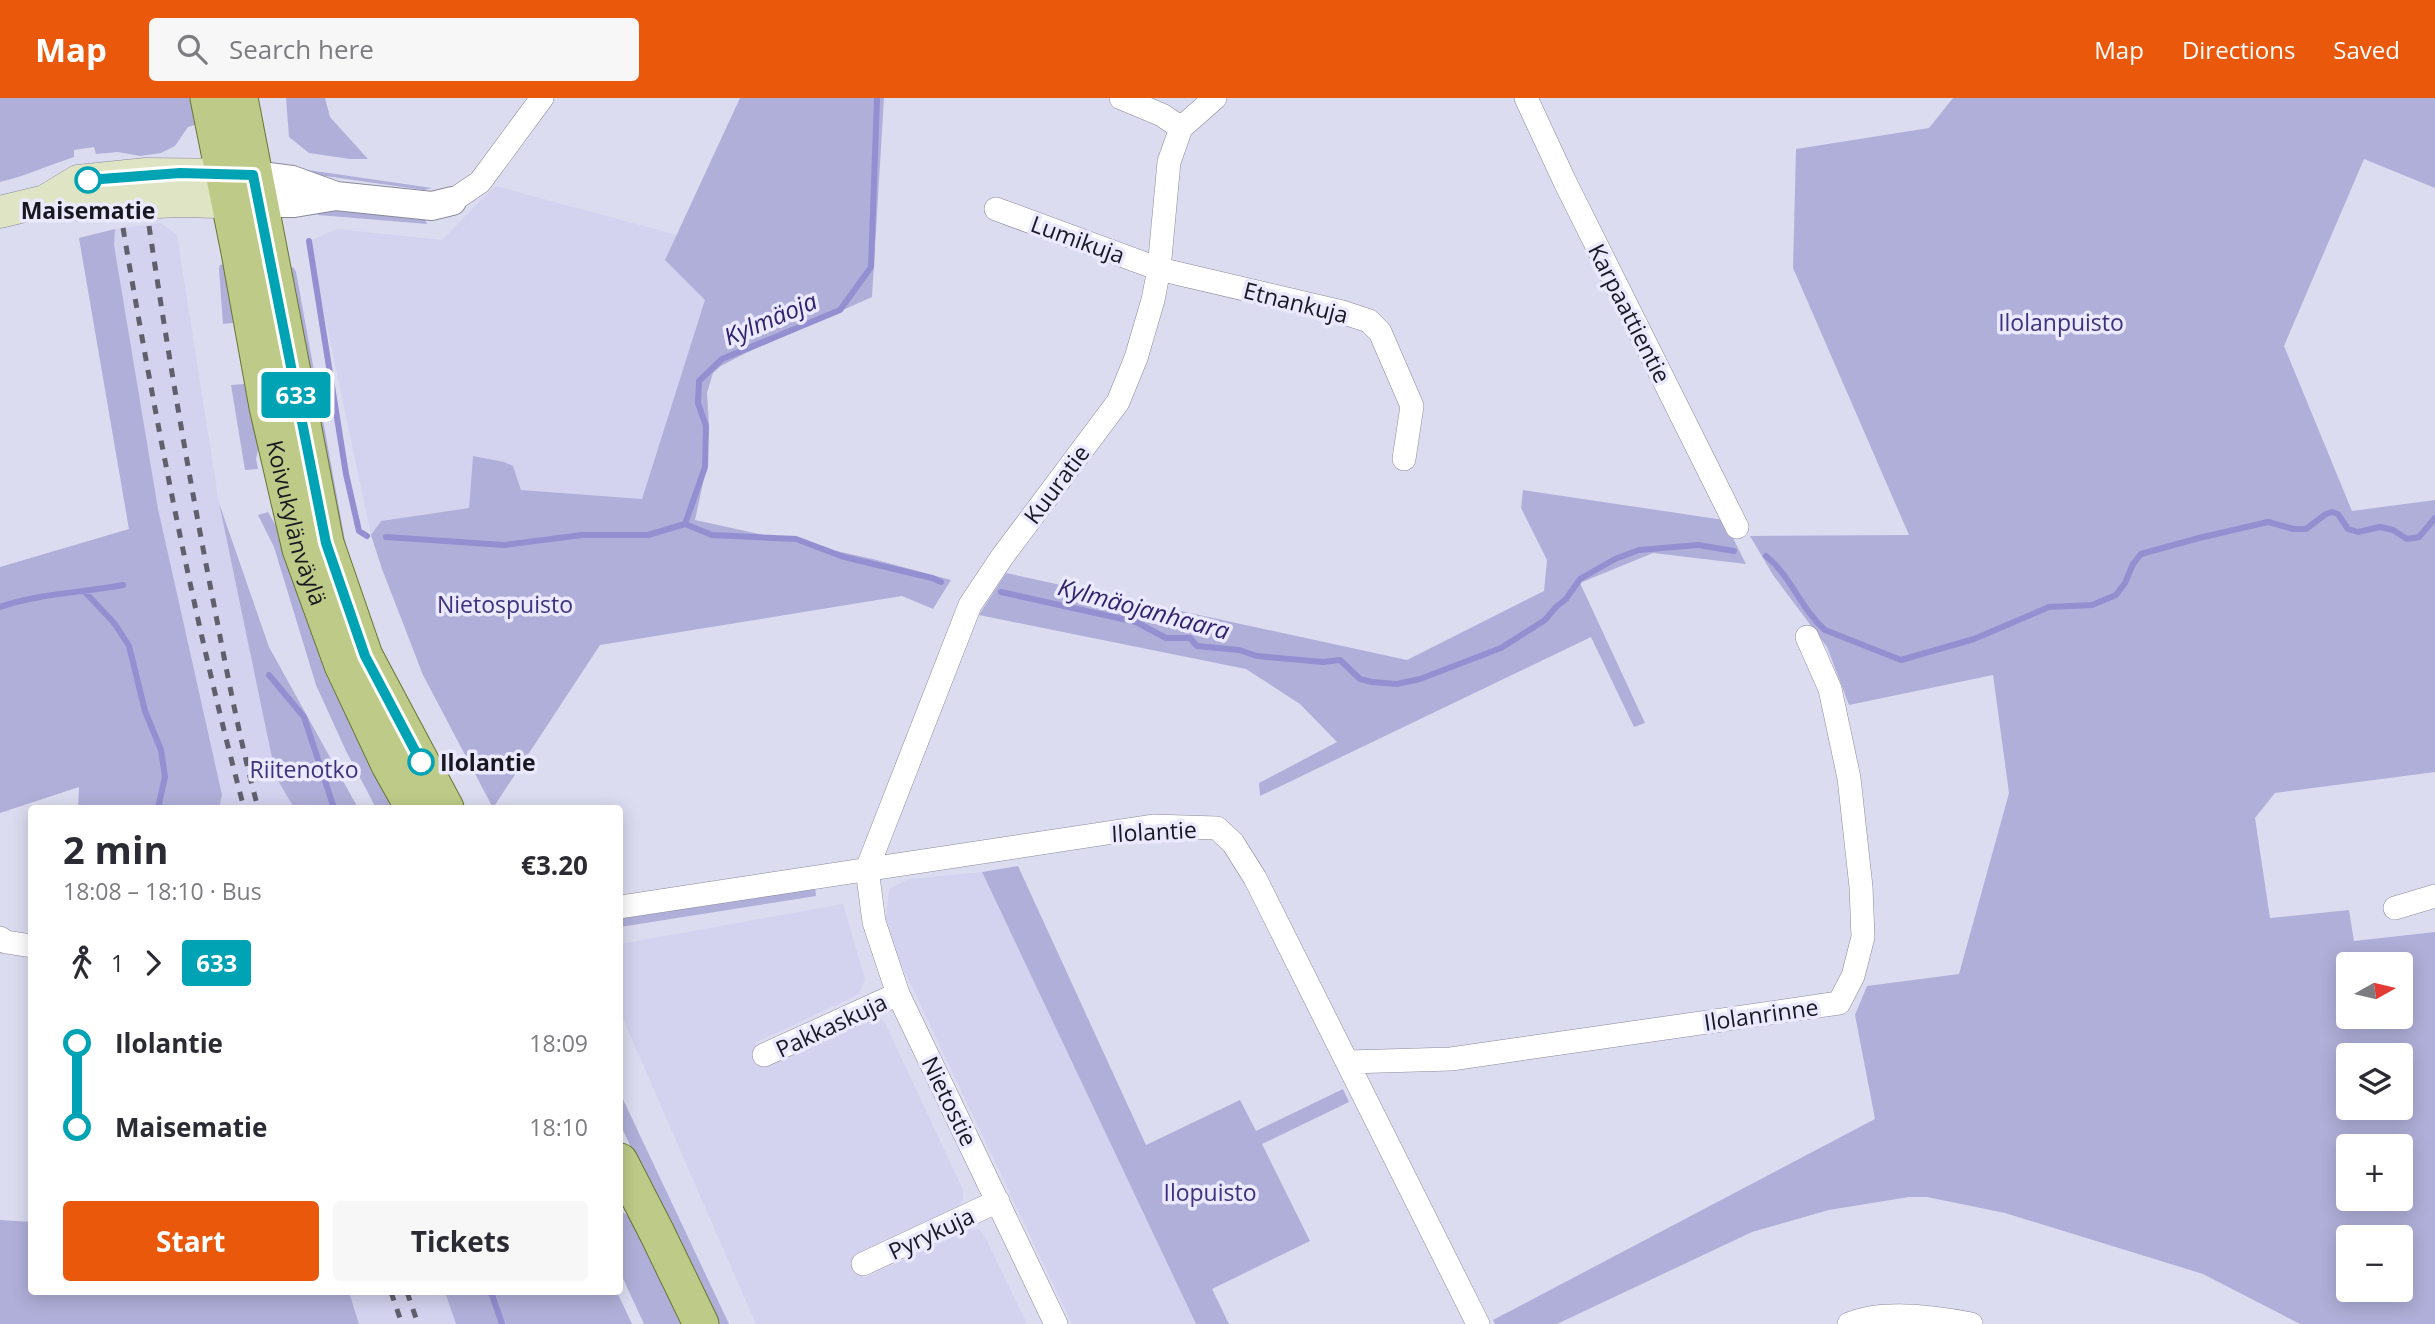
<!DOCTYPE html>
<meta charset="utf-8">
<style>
:root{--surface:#fff;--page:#f7f7f7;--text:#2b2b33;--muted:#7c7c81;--accent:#ea580c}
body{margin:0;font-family:"Open Sans",sans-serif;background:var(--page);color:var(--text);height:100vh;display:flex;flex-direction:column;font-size:26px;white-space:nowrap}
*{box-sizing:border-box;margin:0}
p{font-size:23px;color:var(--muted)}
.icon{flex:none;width:38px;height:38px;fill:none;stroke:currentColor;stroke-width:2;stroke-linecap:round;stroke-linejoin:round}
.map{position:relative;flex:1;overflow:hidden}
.sheet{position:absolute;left:28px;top:707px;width:595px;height:490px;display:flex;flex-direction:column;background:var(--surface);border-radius:7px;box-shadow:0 4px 18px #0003}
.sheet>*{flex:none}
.badge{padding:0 14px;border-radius:5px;font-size:24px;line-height:46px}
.needle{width:46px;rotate:82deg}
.controls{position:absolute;left:2336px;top:854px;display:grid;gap:14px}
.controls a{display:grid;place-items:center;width:77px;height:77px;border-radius:7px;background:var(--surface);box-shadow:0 4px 18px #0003;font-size:35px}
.map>.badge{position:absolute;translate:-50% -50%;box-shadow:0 0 0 4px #fff}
.legs{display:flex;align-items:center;gap:10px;height:77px;padding:0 35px;font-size:23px}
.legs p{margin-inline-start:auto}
.head{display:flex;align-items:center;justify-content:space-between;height:119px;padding:0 35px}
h1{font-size:38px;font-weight:700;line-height:52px}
.primary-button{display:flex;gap:14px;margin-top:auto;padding:14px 35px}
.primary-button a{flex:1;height:80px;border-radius:7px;background:var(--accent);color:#fff;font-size:28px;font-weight:700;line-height:80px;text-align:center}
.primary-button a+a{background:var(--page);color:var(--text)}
ul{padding:0 35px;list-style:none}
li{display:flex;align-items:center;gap:24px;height:84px;font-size:26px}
li i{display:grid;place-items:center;width:10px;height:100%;margin:0 9px;background:currentColor}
li i::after{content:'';width:18px;height:18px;margin:-9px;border:5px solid;border-radius:50%;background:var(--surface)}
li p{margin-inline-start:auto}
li:first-child i{background:linear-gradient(#0000 50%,currentColor 0)}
li:last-child i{background:linear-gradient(currentColor 50%,#0000 0)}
header{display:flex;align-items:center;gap:42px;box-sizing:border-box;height:98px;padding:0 35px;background:var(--accent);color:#fff}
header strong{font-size:33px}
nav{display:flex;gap:38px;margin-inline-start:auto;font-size:24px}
.search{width:490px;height:63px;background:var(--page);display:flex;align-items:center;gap:18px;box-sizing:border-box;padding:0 24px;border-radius:7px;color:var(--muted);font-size:26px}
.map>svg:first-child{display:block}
.built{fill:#d3d2ef}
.green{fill:#b0afd9;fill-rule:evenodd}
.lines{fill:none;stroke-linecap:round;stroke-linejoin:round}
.stream{stroke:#938fd0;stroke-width:6}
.minor-casing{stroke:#89899c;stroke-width:24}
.tertiary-casing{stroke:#89899c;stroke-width:30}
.secondary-casing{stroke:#89899c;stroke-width:33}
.primary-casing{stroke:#687630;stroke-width:37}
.minor{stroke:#fff;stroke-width:23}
.tertiary{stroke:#fff;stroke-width:28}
.secondary{stroke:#dfe5c4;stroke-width:32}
.primary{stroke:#becb88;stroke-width:35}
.rail{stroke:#60606c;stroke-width:5;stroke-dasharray:9 9;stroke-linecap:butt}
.line-1-casing{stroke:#fff;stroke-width:16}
.line-1{stroke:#00a3b4;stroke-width:10}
.stop-1-dot{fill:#fff;stroke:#00a3b4;stroke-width:3.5}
.labels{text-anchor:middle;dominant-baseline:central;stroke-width:7;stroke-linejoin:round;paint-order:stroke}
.stop-label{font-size:23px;font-weight:bold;fill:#191820;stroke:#eae9ff}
.street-label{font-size:23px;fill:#191820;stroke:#eae9ff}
.park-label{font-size:23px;fill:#3f317e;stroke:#eae9ff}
.water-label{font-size:24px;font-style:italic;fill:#31216d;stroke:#eae9ff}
</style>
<header>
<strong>Map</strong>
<div class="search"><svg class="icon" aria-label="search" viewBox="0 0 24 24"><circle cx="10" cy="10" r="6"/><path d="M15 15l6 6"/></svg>Search here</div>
<nav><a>Map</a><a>Directions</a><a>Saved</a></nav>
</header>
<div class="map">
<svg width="2435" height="1226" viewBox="0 0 2435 1226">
<rect width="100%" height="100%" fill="#dcdcf1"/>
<path class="built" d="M495,88l182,49 -12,25 41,40 -64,199 -121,-9 -48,-33 -4,51 -88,13 -10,14 -62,-294 28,-12 105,11z
M161,125l16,12 42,268 57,274 18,31h-102l-63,-279 -50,-291 36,-9z
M982,774l214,452h-124l-172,-362 -14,-44 3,-29 20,-10z
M843,806l22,75 -6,15 -104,49 10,22 105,-51 8,2 7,7 78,167v10l-4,7 -107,52 12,19 106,-49 10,1 6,9 41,85h-271l-136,-312v-68z
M349,1194h96l11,32h-97z"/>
<path class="green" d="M0,0h199l5,24 -16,5 -13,19 -14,7 -21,3 -22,-4 -22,2 -2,-7 -20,3v7c-25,8 -48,19 -74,25z
M286,0h39l5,19 38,42h-18l-41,-6 -20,-16z
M740,0h144l-12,199 -126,56 -25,13 -8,7 -6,20 2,32 -3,44 -11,51 178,39 78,21 -18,29 -31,-13 -302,49 -107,163 -70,-133 -41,-106 -11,-34 10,-14 88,-13 4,-52 31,6 9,4 8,24 121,9 63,-199 -40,-40z
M1953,0h482v90l-71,-29 -80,187 68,165 83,-11v272l-160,21 -20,25 15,100 79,-8 5,31 81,-9v392h-135l-97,-50 -198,-61 -78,-16h-18l-80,13 -77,22 -195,92h-62l-2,-4 382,-201 -20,-104 12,-29 92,-12 50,-181 -16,-118 -144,30 -22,-58 -54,-72 -23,-39 159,-1 -116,-267 3,-119 133,-21zM2348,866h53v53h-53zM2348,957h53v53h-53zM2348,1048h53v53h-53zM2348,1139h53v53h-53z
M301,70l7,2 124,18 -8,2 -113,-16 -11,-5z
M319,110l105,9 3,7 -109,-9 -2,-5z
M115,131l-1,16 44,264 64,286 -3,13h-141l1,-21 -79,26v-246l129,-38 -50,-291z
M229,164l4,61 -10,1 -4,-55 1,-4z
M289,168l5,2 2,4 50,274 34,100 49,92 -29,-37 -59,-131z
M244,286l18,48 -6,27 2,10 -13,1 -14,-85z
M1523,392l201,30 22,44 -93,-11 -73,30 65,140 -11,4 -43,-90 -331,159 -1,-13 78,-41 -37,-38 -54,-35 -267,-54 27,-42 401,87 137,-69 3,-31 -26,-52z
M219,405l50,144 89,161h-64l-18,-31z
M268,414l11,19 125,277h-28l-30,-57 -30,-66 -42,-138 -16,-32z
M1018,768l128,279 94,-45 16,31 87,-42 6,13 -87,42 48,97 -98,48 17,35h-33l-214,-452z
M815,789l1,9 -196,31v-8z
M620,995l109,231h-14l-95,-200z
M620,1112l17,13 52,101h-45l-24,-52z
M0,1122l31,2 1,70h317l10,32h-359z
M445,1194h172l15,32h-176z"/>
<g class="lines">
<path class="stream" d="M309,143l37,233 13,57 8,5
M685,426l27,11 84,4 48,18 88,21 9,4
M386,439l118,8 78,-10h66l37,-11 20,-57 1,-41 -8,-23 1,-22 23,-22 118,-49 31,-43 6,-169
M1766,458c25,20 35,53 59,74l76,30 73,-21 75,-32 43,-2 24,-10 9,-12 8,-19 8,-10 58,-16 69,-16 26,7h12l20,-15 6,-2 6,2 10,15 10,3 22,-5 13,3 14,9 12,-2 16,-19
M85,494l30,32 14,22 16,65 16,39 4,27 -7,31
M1001,494l135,30 30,16h24l7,8 42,4 18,6 66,6 17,-2 20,19 12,3 25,2 23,-5 81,-31 44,-28 11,-13 10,-8 14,-20 35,-20 24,-9 59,-5 36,6
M0,509c40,-14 82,-14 123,-22
M269,577l35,42 30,91
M491,1194l11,32"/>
<g class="minor-casing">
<path id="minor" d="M1121,0l41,17 19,13
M1526,0l39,84 172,345
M452,103l28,-19 62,-84
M996,111l163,60 183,43 27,9 11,11 32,74 -8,53
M620,809l533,-81 64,2 16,15 22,35 223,446
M2395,810l40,-12
M0,840l6,4 26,4
M764,957l134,-61
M1348,964l103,-3 388,-56 14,-27 10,-39 -2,-50 -12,-109 -19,-89 -23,-52
M863,1166l135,-63
M1056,1226l-158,-330 -24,-72 -7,-53 103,-264 32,-48 116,-155 18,-44 17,-58 6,-31 10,-107 12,-34 34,-30
M1849,1226c34,-15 87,-7 122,0"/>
</g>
<g class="tertiary-casing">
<path id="tertiary" d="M253,77l39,5 44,16 96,10 20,-5
M258,105h36l42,-7"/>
</g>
<g class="secondary-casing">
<path id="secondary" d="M45,103l36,4 101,-4 72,2
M0,114l45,-11 33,-20 68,-7 101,1"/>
</g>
<g class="primary-casing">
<g id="primary">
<path id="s1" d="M208,0l31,154 28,155 33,142 42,116 47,100 24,43"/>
<path d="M240,0l86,445 39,113 81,152"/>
<path d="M620,1063l37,72 44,91"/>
</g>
</g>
<use href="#minor" class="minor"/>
<use href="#tertiary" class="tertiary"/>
<use href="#secondary" class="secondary"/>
<use href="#primary" class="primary"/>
<path class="rail" d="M149,128c19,127 40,253 65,379 13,68 26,136 44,203
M123,130c33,195 70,389 121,580
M391,1194l11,32
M407,1194l11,32"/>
</g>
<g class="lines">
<g class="line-1-casing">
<path id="line-1" d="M88,82l92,-7 73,2 73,368 39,113 56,106"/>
</g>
<use href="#line-1" class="line-1"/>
</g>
<g class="stop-1-dot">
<circle cx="88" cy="82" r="12"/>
<circle cx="421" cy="664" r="12"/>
</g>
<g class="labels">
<g class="stop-label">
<text x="88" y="112">Maisematie</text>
<text x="440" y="664" text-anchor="start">Ilolantie</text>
</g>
<g class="street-label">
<text transform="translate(1078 141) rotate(20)">Lumikuja</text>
<text transform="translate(1296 204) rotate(14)">Etnankuja</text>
<text transform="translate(1630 215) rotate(63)">Karpaattientie</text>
<text transform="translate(1056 386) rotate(-53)">Kuuratie</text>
<text stroke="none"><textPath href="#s1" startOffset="434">Koivukylänväylä</textPath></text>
<text transform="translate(1154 733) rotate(-3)">Ilolantie</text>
<text transform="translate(1761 916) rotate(-8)">Ilolanrinne</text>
<text transform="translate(831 927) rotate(-25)">Pakkaskuja</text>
<text transform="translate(950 1003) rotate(64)">Nietostie</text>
<text transform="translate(931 1135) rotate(-25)">Pyrykuja</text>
</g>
<g class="park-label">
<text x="2061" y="224">Ilolanpuisto</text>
<text x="505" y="506">Nietospuisto</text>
<text x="304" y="671">Riitenotko</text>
<text x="1210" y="1094">Ilopuisto</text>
</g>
<g class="water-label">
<text transform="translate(770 220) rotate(-23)">Kylmäoja</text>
<text transform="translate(1144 510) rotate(15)">Kylmäojanhaara</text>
</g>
</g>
</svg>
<div class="controls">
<a><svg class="needle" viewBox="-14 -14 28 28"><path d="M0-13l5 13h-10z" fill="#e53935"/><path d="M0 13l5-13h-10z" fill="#7c7c81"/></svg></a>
<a><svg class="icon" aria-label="layers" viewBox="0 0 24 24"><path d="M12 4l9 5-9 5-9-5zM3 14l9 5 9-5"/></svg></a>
<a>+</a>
<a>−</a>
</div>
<b class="badge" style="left:296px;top:297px;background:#00a3b4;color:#fff">633</b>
<section class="sheet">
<div class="head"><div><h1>2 min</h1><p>18:08 – 18:10 · Bus</p></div><b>€3.20</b></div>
<div class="legs"><svg class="icon" aria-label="walk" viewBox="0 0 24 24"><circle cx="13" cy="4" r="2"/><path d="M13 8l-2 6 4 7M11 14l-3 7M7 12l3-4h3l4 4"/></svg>1<svg class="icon" aria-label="forward" viewBox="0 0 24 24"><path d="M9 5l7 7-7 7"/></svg><b class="badge" style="background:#00a3b4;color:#fff">633</b></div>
<ul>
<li><i style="color:#00a3b4"></i><b>Ilolantie</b><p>18:09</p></li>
<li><i style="color:#00a3b4"></i><b>Maisematie</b><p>18:10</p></li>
</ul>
<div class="primary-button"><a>Start</a><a>Tickets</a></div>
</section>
</div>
